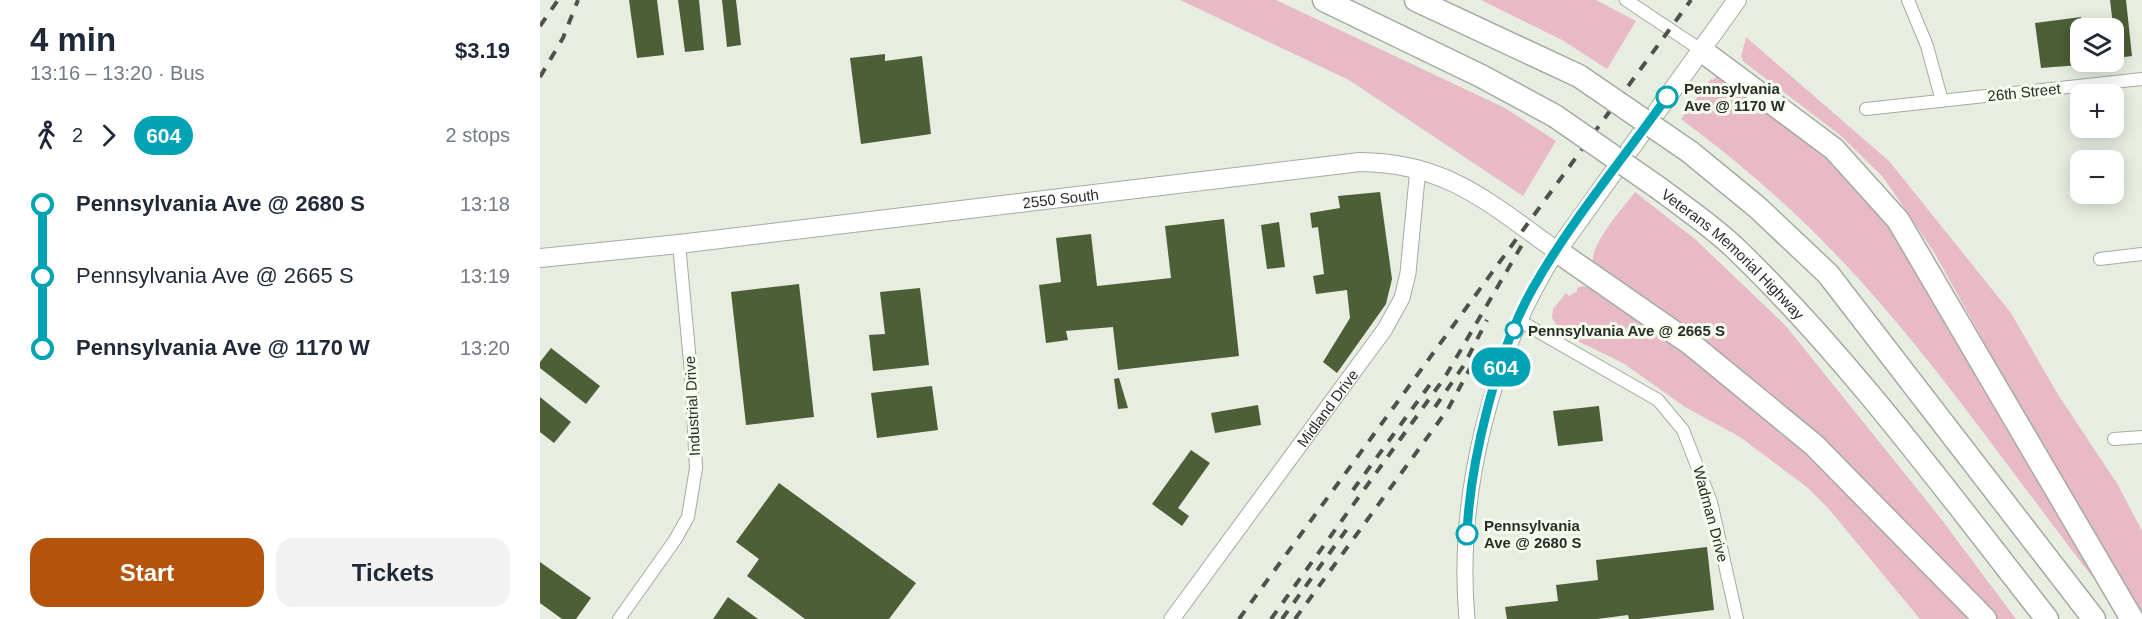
<!DOCTYPE html>
<meta charset="utf-8">
<style>
:root{--surface:#fff;--page:#f2f2f3;--text:#1f2937;--muted:#747a83;--accent:#b45309}
body{margin:0;font-family:Arial,sans-serif;background:var(--page);color:var(--text);height:100vh;display:flex;flex-direction:column;font-size:22px;white-space:nowrap}
*{box-sizing:border-box;margin:0}
p{font-size:20px;color:var(--muted)}
.icon{flex:none;width:33px;height:33px;fill:none;stroke:currentColor;stroke-width:2;stroke-linecap:round;stroke-linejoin:round}
.map{position:relative;flex:1;overflow:hidden}
.panel{display:flex;flex-direction:column;background:var(--surface);width:540px}
.panel>*{flex:none}
.badge{padding:0 12px;border-radius:20px;font-size:21px;line-height:39px}
.fabs{position:absolute;left:1530px;top:18px;display:grid;gap:12px}
.fabs a{display:grid;place-items:center;width:54px;height:54px;border-radius:12px;background:var(--surface);box-shadow:0 3px 15px #0003;font-size:30px}
.map>.badge{position:absolute;translate:-50% -50%;box-shadow:0 0 0 3px #fff}
.legs{display:flex;align-items:center;gap:9px;height:66px;padding:0 30px;font-size:20px}
.legs p{margin-inline-start:auto}
.summary{display:flex;align-items:center;justify-content:space-between;height:102px;padding:0 30px}
h1{font-size:33px;font-weight:600;line-height:45px}
.button{display:flex;gap:12px;margin-top:auto;padding:12px 30px}
.button a{flex:1;height:69px;border-radius:18px;background:var(--accent);color:#fff;font-size:24px;font-weight:600;line-height:69px;text-align:center}
.button a+a{background:var(--page);color:var(--text)}
ul{padding:0 30px;list-style:none}
li{display:flex;align-items:center;gap:21px;height:72px;font-size:22px}
li i{display:grid;place-items:center;width:9px;height:100%;margin:0 8px;background:currentColor}
li i::after{content:'';width:15px;height:15px;margin:-8px;border:4px solid;border-radius:50%;background:var(--surface)}
li p{margin-inline-start:auto}
li:first-child i{background:linear-gradient(#0000 50%,currentColor 0)}
li:last-child i{background:linear-gradient(currentColor 50%,#0000 0)}
main{display:flex;flex:1;min-height:0}
.map>svg:first-child{display:block}
.green{fill:#e8bac6}
.building{fill:#4c5f37}
.lines{fill:none;stroke-linecap:round;stroke-linejoin:round}
.minor-casing{stroke:#a5ab9f;stroke-width:14}
.tertiary-casing{stroke:#a5ab9f;stroke-width:17}
.secondary-casing{stroke:#a5ab9f;stroke-width:20}
.motorway-casing{stroke:#a5ab9f;stroke-width:25}
.minor{stroke:#fff;stroke-width:12}
.tertiary{stroke:#fff;stroke-width:15}
.secondary{stroke:#fff;stroke-width:18}
.motorway{stroke:#fff;stroke-width:22}
.rail{stroke:#4e524b;stroke-width:4;stroke-dasharray:10 10;stroke-linecap:butt}
.motorway-bridge-casing{stroke:#a5ab9f;stroke-width:25;stroke-linecap:butt}
.motorway-bridge{stroke:#fff;stroke-width:22}
.line-1-casing{stroke:#fff;stroke-width:14}
.line-1{stroke:#00a3b4;stroke-width:9}
.stop-1-dot{fill:#fff;stroke:#00a3b4;stroke-width:3}
.labels{text-anchor:middle;dominant-baseline:central;stroke-width:6;stroke-linejoin:round;paint-order:stroke}
.stop-label{font-size:15px;font-weight:bold;fill:#2a2d28;stroke:#f5fcee;text-anchor:start}
.street-label{font-size:15px;fill:#2a2d28;stroke:#f5fcee}
</style>
<main>
<section class="panel">
<div class="summary"><div><h1>4 min</h1><p>13:16 – 13:20 · Bus</p></div><b>$3.19</b></div>
<div class="legs"><svg class="icon" aria-label="walk" viewBox="0 0 24 24"><circle cx="13" cy="4" r="2"/><path d="M13 8l-2 6 4 7M11 14l-3 7M7 12l3-4h3l4 4"/></svg>2<svg class="icon" aria-label="forward" viewBox="0 0 24 24"><path d="M9 5l7 7-7 7"/></svg><b class="badge" style="background:#00a3b4;color:#fff">604</b><p>2 stops</p></div>
<ul>
<li><i style="color:#00a3b4"></i><b>Pennsylvania Ave @ 2680 S</b><p>13:18</p></li>
<li><i style="color:#00a3b4"></i><span>Pennsylvania Ave @ 2665 S</span><p>13:19</p></li>
<li><i style="color:#00a3b4"></i><b>Pennsylvania Ave @ 1170 W</b><p>13:20</p></li>
</ul>
<div class="button"><a>Start</a><a>Tickets</a></div>
</section>
<div class="map">
<svg width="1602" height="619" viewBox="0 0 1602 619">
<rect width="100%" height="100%" fill="#e7eee1"/>
<path class="green" d="M640,0h96l229,108 51,33 -33,55 -174,-116z
M941,0h115l40,21 -29,48 -45,-29z
M1206,37l143,124 122,152 46,80 61,92 24,46v81l-124,-209 -83,-149 -41,-61 -12,-17 -42,-41 -96,-73 -3,-5z
M1177,76l101,67 76,89 228,382c-83,-102 -156,-212 -242,-311 -59,-69 -126,-130 -199,-184l30,-40 2,1z
M1095,192l61,48 89,85 154,191 77,103h-23l-141,-146 -259,-207c-5,-20 30,-58 42,-74z
M1043,286l17,3 38,33 64,42 75,58 194,197h-51l-92,-111 -20,-20 -68,-51 -55,-30 -62,-44 -60,-29 -11,-16 1,-9 13,-16 3,3 8,-5v-3z"/>
<path class="building" d="M89,0h28l7,55 -27,3z
M138,0h21l5,50 -19,2z
M182,0h14l5,45 -14,2z
M1570,0h16l6,56 -15,2z
M1541,17l-1,48 -39,3 -6,-45z
M345,54v7l37,-5 9,78 -70,10 -11,-86z
M840,192l12,87 -6,25 -49,69 -14,-11 27,-44 -3,-28 -31,4 -3,-18 11,-2 -6,-47 -6,1 -2,-15 30,-5 -2,-12z
M684,219l15,137 -121,14 -5,-43 -47,4 2,9 -22,3 -7,-58 22,-3 -5,-44 35,-4 6,52 74,-8 -6,-52z
M739,222l6,45 -18,2 -6,-44z
M259,284l15,133 -68,8 -15,-133z
M380,288l9,77 -56,6 -4,-36 16,-1 -5,-42z
M11,348l49,38 -14,18 -46,-36v-6z
M579,378l9,30 -10,1 -4,-30z
M392,386l6,44 -61,8 -6,-45z
M0,397l31,25 -17,21 -14,-11z
M718,405l3,20 -46,8 -4,-20z
M1059,406l4,35 -45,5 -5,-35z
M651,450l19,13 -32,45 11,8 -7,10 -30,-22z
M239,483l137,100 -27,36h-84l-58,-43 12,-17 -23,-17z
M1167,547l7,63 -75,9h-10l-1,-4 -31,4h-90l-2,-12 53,-6 -2,-16 42,-5 -2,-20z
M0,562l51,36 -15,21h-14l-22,-16z
M188,597l30,22h-45z"/>
<g class="lines">
<g class="minor-casing">
<path id="minor" d="M1086,0l75,50
M1368,0l19,46 15,55
M1326,109l276,-30
M1560,259l42,-5
M978,320l140,80 25,30 28,72 26,117
M1574,439l28,-2
M79,619l56,-79 13,-23 8,-49 -5,-95 -12,-129"/>
</g>
<g class="tertiary-casing">
<g id="tertiary">
<path id="s1" d="M632,619l213,-290 17,-31 6,-25 10,-105"/>
<path d="M927,619c-11,-123 24,-264 90,-368"/>
</g>
</g>
<g class="secondary-casing">
<g id="secondary">
<path id="s2" d="M0,258l139,-14 681,-82c88,1 129,41 197,89l180,-251"/>
</g>
</g>
<g class="motorway-casing">
<g id="motorway">
<path d="M784,0l157,76 74,40"/>
<path d="M876,0l163,76"/>
<path d="M1161,50l133,99 64,71 234,399"/>
<path d="M1150,152l67,55 71,67 266,345"/>
<path id="s3" d="M1120,189c25,19 52,37 75,59 116,112 212,244 312,371"/>
<path d="M1017,251l134,93 123,101 171,174"/>
</g>
</g>
<use href="#minor" class="minor"/>
<use href="#tertiary" class="tertiary"/>
<use href="#secondary" class="secondary"/>
<use href="#motorway" class="motorway"/>
<path class="rail" d="M0,26l18,-26
M0,77l23,-39 15,-38
M895,407l29,-42 23,-45
M813,490l78,-107
M699,619l452,-619
M731,619l174,-242 81,-139
M742,619l65,-90
M755,619l153,-210 26,-48"/>
<g class="motorway-bridge-casing">
<path id="motorway-bridge" d="M1039,76l111,76
M1015,116l105,73"/>
</g>
<use href="#motorway-bridge" class="motorway-bridge"/>
</g>
<g class="lines">
<g class="line-1-casing">
<path id="line-1" d="M927,534c3,-72 30,-183 66,-246 38,-67 89,-128 134,-191"/>
</g>
<use href="#line-1" class="line-1"/>
</g>
<g class="stop-1-dot">
<circle cx="1127" cy="97" r="10"/>
<circle cx="974" cy="330" r="8"/>
<circle cx="927" cy="534" r="10"/>
</g>
<g class="labels">
<g class="stop-label">
<text x="1144" y="88">Pennsylvania<tspan x="1144" dy="17">Ave @ 1170 W</tspan></text>
<text x="988" y="330">Pennsylvania Ave @ 2665 S</text>
<text x="944" y="525">Pennsylvania<tspan x="944" dy="17">Ave @ 2680 S</tspan></text>
</g>
<g class="street-label">
<text transform="translate(1484 92) rotate(-6)">26th Street</text>
<text stroke="none"><textPath href="#s2" startOffset="524">2550 South</textPath></text>
<text stroke="none"><textPath href="#s3" startOffset="98">Veterans Memorial Highway</textPath></text>
<text transform="translate(152 406) rotate(-93)">Industrial Drive</text>
<text stroke="none"><textPath href="#s1" startOffset="262">Midland Drive</textPath></text>
<text transform="translate(1171 514) rotate(75)">Wadman Drive</text>
</g>
</g>
</svg>
<div class="fabs">
<a><svg class="icon" aria-label="layers" viewBox="0 0 24 24"><path d="M12 4l9 5-9 5-9-5zM3 14l9 5 9-5"/></svg></a>
<a>+</a>
<a>−</a>
</div>
<b class="badge" style="left:961px;top:367px;background:#00a3b4;color:#fff">604</b>
</div>
</main>
